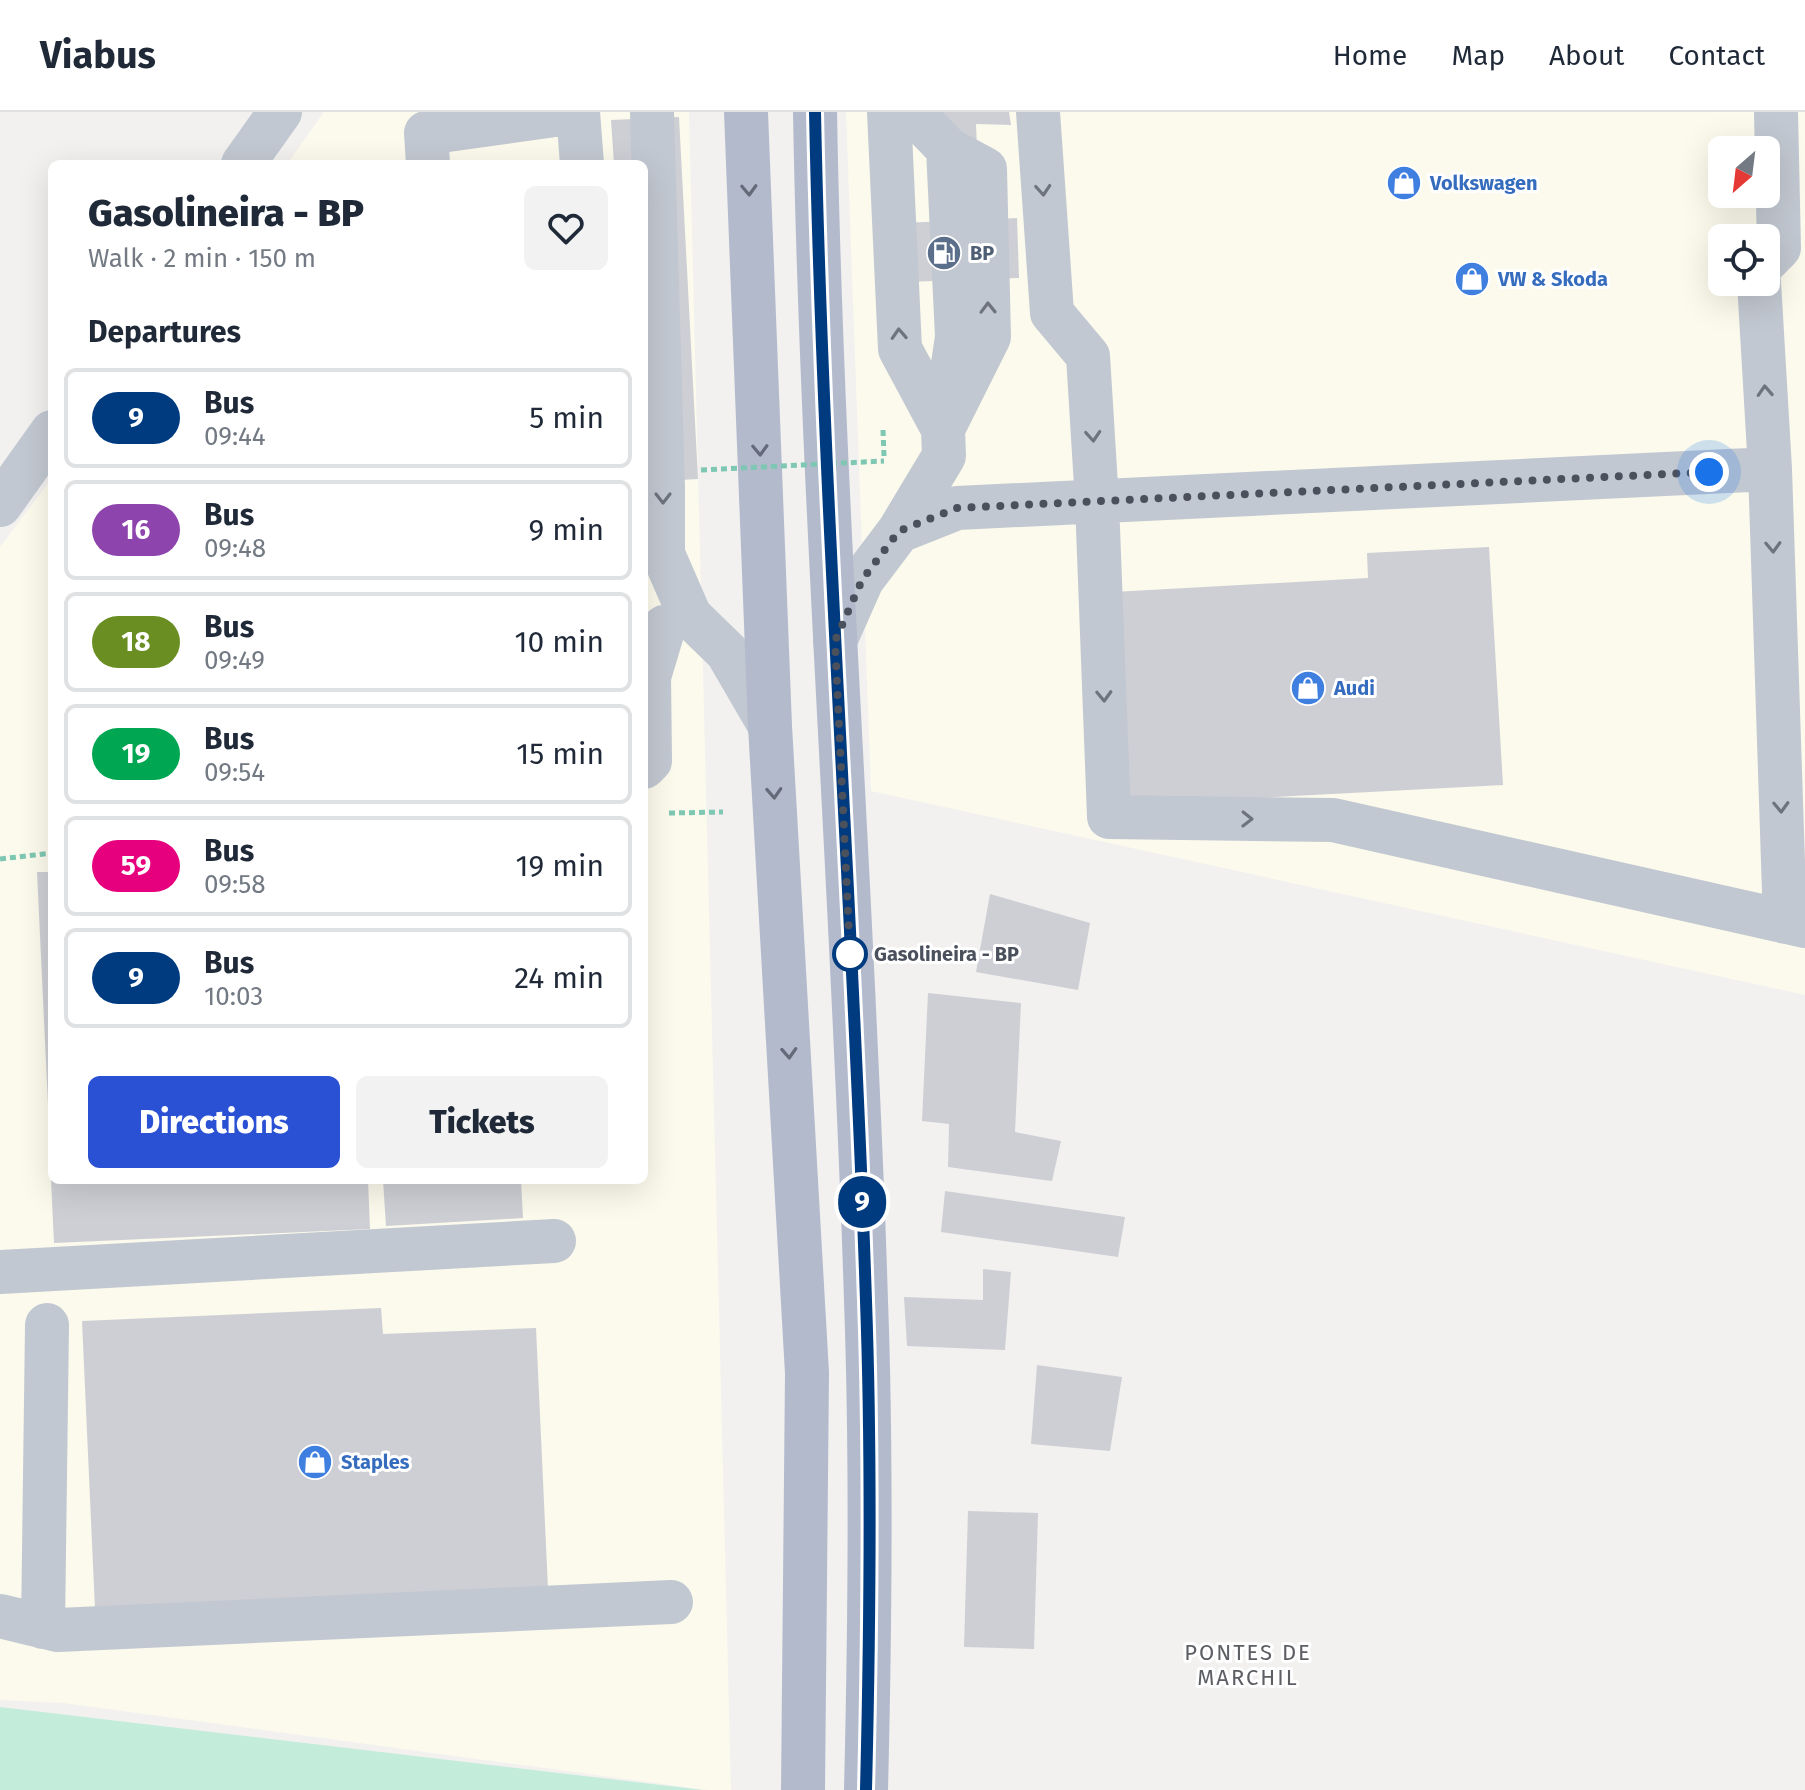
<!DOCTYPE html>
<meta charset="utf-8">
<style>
:root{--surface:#fff;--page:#f2f2f3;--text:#1f2937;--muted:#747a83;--line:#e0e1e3;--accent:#2a50d3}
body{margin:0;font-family:"Fira Sans",sans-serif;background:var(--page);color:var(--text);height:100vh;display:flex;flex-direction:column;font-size:30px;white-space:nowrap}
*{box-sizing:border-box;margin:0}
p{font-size:26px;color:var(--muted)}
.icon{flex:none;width:44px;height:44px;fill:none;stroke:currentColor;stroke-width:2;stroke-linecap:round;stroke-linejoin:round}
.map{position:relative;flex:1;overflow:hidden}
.panel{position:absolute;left:48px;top:48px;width:600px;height:1024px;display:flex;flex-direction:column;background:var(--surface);border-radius:12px;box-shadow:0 8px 32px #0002}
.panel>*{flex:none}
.badge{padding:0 16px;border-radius:26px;font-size:28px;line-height:52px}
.needle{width:52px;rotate:208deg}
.buttons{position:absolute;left:1708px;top:24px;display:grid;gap:16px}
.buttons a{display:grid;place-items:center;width:72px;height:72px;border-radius:12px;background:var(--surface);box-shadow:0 8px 32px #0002;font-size:40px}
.you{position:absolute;width:40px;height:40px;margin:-20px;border:6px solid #fff;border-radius:50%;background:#1a73e8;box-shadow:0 0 0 12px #1a73e833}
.map>.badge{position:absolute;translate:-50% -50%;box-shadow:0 0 0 4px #fff}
h2{padding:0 40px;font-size:30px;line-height:72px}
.round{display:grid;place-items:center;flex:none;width:84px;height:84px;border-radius:12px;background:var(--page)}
.summary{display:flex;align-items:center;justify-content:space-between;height:136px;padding:0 40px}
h1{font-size:38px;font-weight:800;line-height:60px}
.action{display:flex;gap:16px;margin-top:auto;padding:16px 40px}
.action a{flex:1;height:92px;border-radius:12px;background:var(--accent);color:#fff;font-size:32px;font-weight:800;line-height:92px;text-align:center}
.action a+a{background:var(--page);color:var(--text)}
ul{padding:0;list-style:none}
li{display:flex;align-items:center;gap:24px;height:100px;margin:0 16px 12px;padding:0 24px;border:4px solid var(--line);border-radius:12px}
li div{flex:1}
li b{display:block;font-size:30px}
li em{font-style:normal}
li .badge{min-width:88px;font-weight:700;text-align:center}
header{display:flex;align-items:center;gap:48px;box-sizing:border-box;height:112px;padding:0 40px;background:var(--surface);border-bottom:2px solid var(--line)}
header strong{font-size:38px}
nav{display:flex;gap:44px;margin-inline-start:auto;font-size:28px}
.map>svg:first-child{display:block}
.commercial{fill:#fbfaec;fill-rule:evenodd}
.green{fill:#c3ecdb}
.building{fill:#cecfd4}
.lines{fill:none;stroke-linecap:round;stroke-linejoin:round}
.path{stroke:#7ec7b2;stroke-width:5;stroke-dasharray:6 4;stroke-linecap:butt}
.minor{stroke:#c2c8d1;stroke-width:44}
.major{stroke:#b3bacc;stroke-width:44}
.path-bridge{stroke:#7ec7b2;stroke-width:5;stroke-dasharray:6 4;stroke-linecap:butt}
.oneway{stroke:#646a78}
.oneway2{stroke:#6e747f}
.line-casing{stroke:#fff;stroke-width:18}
.line{stroke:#003b80;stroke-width:12}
.walk{stroke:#4a505c;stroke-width:8;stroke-dasharray:0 14.4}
.stop-dot{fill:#fff;stroke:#003b80;stroke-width:4}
.labels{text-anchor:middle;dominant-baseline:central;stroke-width:6;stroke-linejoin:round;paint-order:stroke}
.shop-label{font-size:20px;font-weight:bold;fill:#366cbe;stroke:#fff;text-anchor:start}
.service-label{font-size:20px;font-weight:bold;fill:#4e5e75;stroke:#fff;text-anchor:start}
.stop-label{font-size:20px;font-weight:bold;fill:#4a505c;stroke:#fff;text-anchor:start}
.neighbourhood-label{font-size:22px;letter-spacing:2px;fill:#5d5f64;stroke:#fff}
</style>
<header>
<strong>Viabus</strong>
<nav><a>Home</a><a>Map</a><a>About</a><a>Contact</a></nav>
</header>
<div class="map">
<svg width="1805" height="1678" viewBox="0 0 1805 1678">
<rect width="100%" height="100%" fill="#f2f1f0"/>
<path class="commercial" d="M324,0h365l42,1678h-24l-644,-87 -63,-3v-1153l52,-69v702h592v-1016h-357z
M846,0h959v883l-934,-204zM1722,38h44v44h-44zM1722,126h44v44h-44z"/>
<path class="green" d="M0,1595l703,83h-703z"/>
<path class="building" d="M943,0h66l2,13 -35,-1 4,96 37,-2 2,60 -142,5 -2,-59 75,-3z
M679,5l19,362 -54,3v-318h-30l-3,-44z
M1489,435l14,238 -378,20 -12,-213 255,-14 -1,-25z
M37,760h15v275h-2z
M990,782l100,29 -12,67 -102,-18z
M928,881l93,10 -6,129 46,9 -9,40 -104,-14 1,-43 -27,-3z
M51,1068h317l2,49 -316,14z
M383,1068h138l2,38 -137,8z
M945,1079l180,26 -7,40 -177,-25z
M983,1157l28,3 -6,78 -98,-4 -3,-49 79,3z
M381,1196l2,26 153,-6 12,261 -453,20 -13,-288z
M1037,1253l85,12 -12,74 -79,-7z
M968,1399l70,2 -4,136 -70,-2z"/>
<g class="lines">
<path class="path" d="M883,318l1,26
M669,701l54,-1
M0,747l52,-6"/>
<path class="minor" d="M578,0l4,52
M652,0l11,376v66
M889,0l11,237 43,80
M1038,0l14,201 36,43 9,146 12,315 224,3 472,106
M921,9l27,28 9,188 -8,54
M243,52l37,-52
M428,52l-2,-31 150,-21
M1766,149l13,-13 -3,-136
M1759,170l11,187 15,453
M0,393l52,-73
M899,419l45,-75 -1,-27 46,-92 -4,-168 -37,-20
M644,426l19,16 27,62 37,36 43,74
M835,529l27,-61 37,-49 58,-23 813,-39
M644,655l6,-6 -1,-84 15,-50
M0,1160l554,-31
M0,1504l58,14 613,-28
M43,1515l4,-302"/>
<path class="major" d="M746,0l24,614 37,647 -4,417
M815,0c7,397 39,792 51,1189 6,163 4,326 0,489"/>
<path class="path-bridge" d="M701,358l183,-9"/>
</g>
<defs><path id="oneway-chevron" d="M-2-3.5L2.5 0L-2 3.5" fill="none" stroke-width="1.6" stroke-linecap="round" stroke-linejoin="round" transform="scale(2)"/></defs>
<g class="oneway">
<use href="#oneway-chevron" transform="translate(749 78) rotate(88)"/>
<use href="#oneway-chevron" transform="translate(760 338) rotate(88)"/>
<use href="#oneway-chevron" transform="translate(774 681) rotate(87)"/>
<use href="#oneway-chevron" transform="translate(789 941) rotate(87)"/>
</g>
<g class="oneway2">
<use href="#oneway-chevron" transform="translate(1043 78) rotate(86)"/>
<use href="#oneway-chevron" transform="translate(988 196) rotate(-91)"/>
<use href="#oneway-chevron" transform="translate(899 222) rotate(-93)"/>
<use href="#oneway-chevron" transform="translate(1765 279) rotate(-93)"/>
<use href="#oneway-chevron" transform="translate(1093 324) rotate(86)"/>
<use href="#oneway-chevron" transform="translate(663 386) rotate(90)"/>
<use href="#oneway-chevron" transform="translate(1773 435) rotate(88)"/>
<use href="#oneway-chevron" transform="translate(1104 584) rotate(88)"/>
<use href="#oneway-chevron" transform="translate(1781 695) rotate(88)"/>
<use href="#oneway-chevron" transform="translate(1247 707) rotate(1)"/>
</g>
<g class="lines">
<g class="line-casing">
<path id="line" d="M815,0c8,397 38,792 51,1189 6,163 4,326 0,489"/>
</g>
<use href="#line" class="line"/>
<path class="walk" d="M850,842l-15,-313 27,-61 37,-49 58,-23 752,-36"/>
</g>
<defs>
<g id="shop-disc" transform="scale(1.8)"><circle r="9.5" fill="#3f7fe0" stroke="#fff"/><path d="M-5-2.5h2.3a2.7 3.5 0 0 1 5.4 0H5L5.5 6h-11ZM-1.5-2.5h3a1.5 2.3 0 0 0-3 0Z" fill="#fff"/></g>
<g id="fuel-disc" transform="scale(1.8)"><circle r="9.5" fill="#5c6f8a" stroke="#fff"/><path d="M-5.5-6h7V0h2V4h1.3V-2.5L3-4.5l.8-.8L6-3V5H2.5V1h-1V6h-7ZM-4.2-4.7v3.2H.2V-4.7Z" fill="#fff"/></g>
</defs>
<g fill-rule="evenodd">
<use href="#shop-disc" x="1404" y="71"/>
<use href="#fuel-disc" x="944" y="141"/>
<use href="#shop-disc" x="1472" y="167"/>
<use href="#shop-disc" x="1308" y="576"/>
<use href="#shop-disc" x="315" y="1350"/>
</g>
<circle class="stop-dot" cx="850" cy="842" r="16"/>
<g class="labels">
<g class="shop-label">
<text x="1430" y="71">Volkswagen</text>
<text x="1498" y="167">VW &amp; Skoda</text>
<text x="1334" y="576">Audi</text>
<text x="341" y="1350">Staples</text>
</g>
<g class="service-label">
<text x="970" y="141">BP</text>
</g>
<g class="stop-label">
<text x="874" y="842">Gasolineira - BP</text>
</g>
<g class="neighbourhood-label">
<text x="1248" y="1540">PONTES DE<tspan x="1248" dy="25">MARCHIL</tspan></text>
</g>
</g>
</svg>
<div class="buttons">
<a><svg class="needle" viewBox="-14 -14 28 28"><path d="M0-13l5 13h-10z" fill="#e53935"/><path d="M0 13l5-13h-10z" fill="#747a83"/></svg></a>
<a><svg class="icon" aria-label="locate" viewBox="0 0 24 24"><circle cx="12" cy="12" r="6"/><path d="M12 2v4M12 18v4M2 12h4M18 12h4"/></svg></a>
</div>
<div class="you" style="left:1709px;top:360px"></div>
<b class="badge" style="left:862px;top:1090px;background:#003b80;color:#fff">9</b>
<section class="panel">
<div class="summary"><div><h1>Gasolineira - BP</h1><p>Walk · 2 min · 150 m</p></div><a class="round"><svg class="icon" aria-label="heart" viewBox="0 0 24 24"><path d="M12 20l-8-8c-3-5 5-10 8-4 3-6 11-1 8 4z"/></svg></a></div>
<h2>Departures</h2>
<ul>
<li><span class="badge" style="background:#003b80;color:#fff">9</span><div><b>Bus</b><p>09:44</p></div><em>5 min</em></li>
<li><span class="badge" style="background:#8e44ad;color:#fff">16</span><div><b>Bus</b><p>09:48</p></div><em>9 min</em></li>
<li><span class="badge" style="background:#6b8e23;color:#fff">18</span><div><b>Bus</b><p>09:49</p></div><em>10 min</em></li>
<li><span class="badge" style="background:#00a651;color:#fff">19</span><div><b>Bus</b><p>09:54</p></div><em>15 min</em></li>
<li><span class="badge" style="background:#e6007e;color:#fff">59</span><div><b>Bus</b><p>09:58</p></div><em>19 min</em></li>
<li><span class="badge" style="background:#003b80;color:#fff">9</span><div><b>Bus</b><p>10:03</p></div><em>24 min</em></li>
</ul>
<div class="action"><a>Directions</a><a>Tickets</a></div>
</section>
</div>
